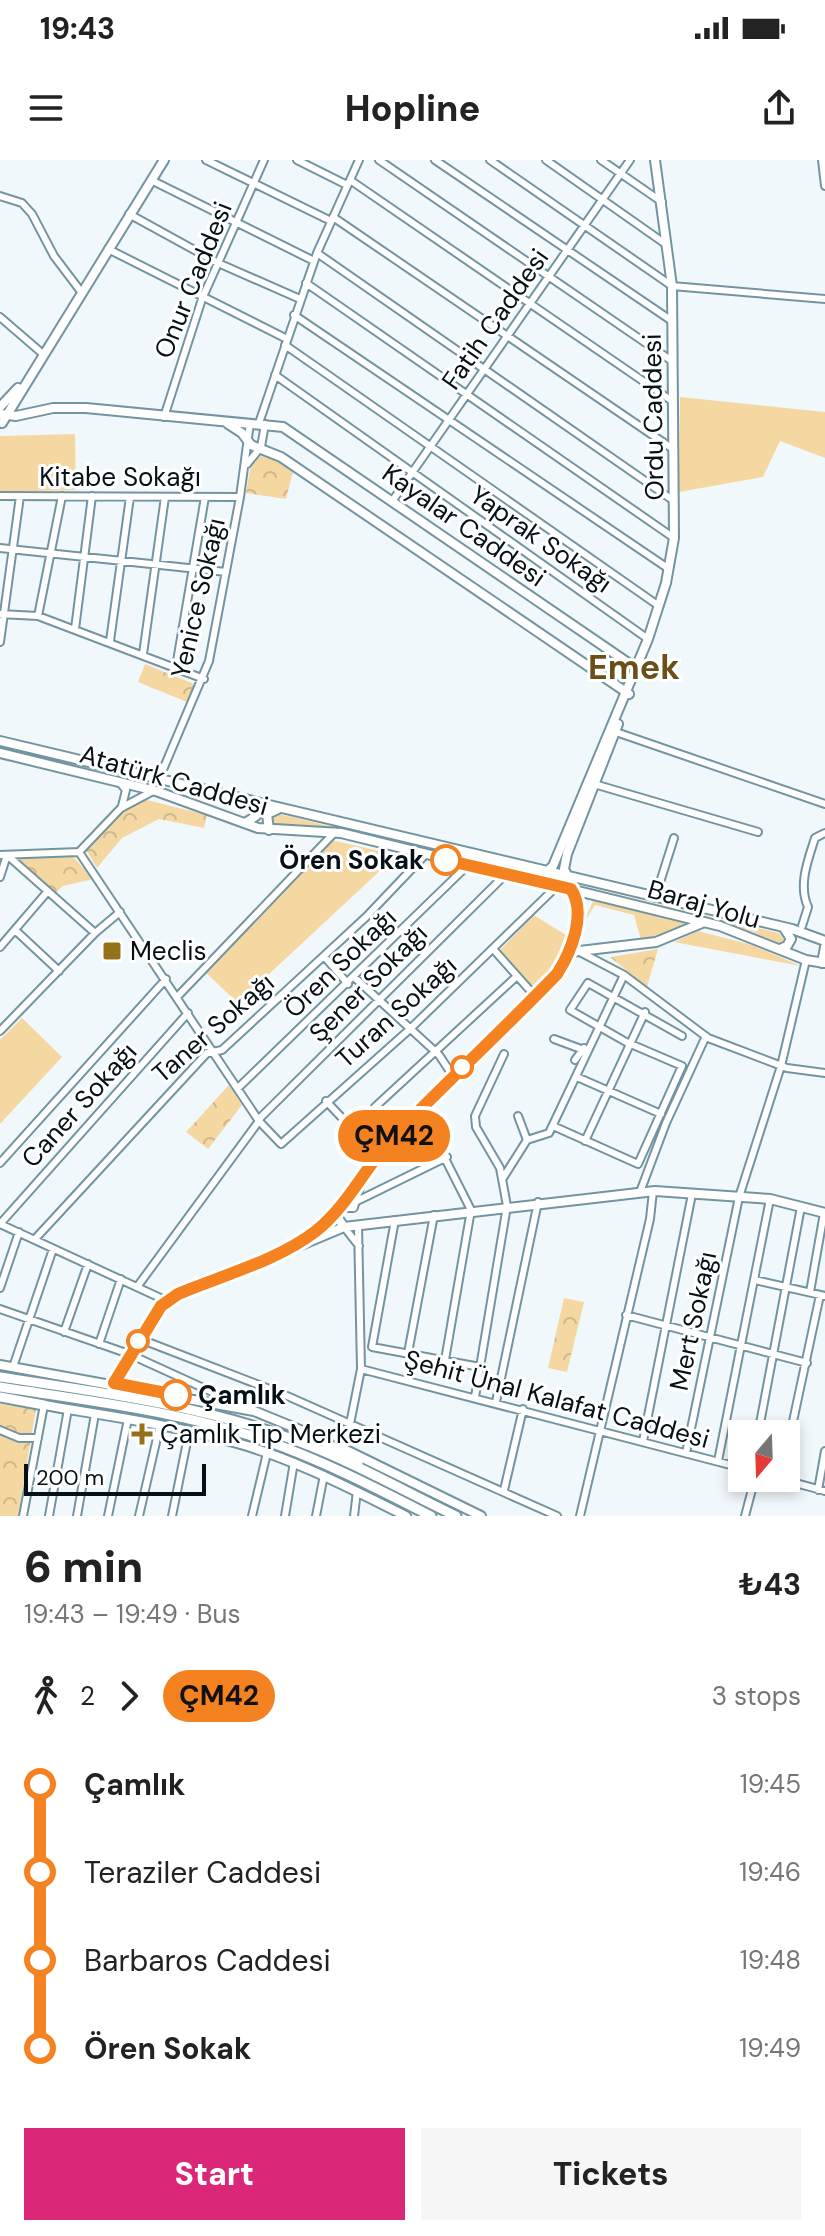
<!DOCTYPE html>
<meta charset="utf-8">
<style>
:root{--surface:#fff;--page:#f6f6f6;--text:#222;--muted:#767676;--accent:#db2777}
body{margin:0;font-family:"DM Sans",sans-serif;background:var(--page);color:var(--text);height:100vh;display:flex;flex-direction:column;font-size:30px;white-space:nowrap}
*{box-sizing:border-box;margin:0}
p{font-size:26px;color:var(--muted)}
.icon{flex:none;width:44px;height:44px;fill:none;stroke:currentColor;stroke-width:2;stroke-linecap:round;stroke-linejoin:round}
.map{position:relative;height:1356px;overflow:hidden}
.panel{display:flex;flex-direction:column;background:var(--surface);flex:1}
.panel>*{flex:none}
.badge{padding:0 16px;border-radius:26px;font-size:28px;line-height:52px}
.needle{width:52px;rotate:199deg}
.fabs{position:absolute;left:728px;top:1260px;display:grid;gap:16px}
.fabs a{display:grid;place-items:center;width:72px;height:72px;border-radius:0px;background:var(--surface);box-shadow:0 4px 12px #0003;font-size:40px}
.scale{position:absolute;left:24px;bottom:20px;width:182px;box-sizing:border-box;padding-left:8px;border:4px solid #051116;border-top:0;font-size:22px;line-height:28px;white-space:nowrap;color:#051116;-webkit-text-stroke:6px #fff;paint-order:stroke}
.map>.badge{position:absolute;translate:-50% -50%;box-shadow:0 0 0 4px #fff}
.legs{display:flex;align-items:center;gap:12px;height:88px;padding:0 24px;font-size:26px}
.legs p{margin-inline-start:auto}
.headline{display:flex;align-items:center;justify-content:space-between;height:136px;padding:0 24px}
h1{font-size:44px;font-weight:800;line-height:60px}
.button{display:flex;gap:16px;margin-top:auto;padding:16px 24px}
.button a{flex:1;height:92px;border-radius:0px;background:var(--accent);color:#fff;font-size:32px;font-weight:800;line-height:92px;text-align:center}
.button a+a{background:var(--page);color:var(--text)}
ul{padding:0 24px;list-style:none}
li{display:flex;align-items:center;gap:28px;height:88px;font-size:30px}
li i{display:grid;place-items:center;width:12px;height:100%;margin:0 10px;background:currentColor}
li i::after{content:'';width:20px;height:20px;margin:-10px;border:6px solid;border-radius:50%;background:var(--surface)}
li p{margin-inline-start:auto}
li:first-child i{background:linear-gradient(#0000 50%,currentColor 0)}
li:last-child i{background:linear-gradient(currentColor 50%,#0000 0)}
.status{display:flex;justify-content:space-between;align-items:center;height:56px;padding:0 40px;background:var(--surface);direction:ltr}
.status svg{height:22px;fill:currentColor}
header{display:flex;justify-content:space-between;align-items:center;height:104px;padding:0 24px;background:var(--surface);font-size:36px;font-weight:800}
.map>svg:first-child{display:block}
.green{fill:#f5d8a1}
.forest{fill:url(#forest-crowns)}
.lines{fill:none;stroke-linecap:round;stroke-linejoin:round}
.minor-casing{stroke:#7394a1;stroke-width:10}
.major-casing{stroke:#7394a1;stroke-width:12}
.highway-casing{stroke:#7394a1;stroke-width:13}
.minor{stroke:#fff;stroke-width:6}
.major{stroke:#fff;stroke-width:8}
.highway{stroke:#fff;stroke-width:9}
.line-1-casing{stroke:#fff;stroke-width:18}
.line-1{stroke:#f58220;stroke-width:12}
.stop-1-dot{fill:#fff;stroke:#f58220;stroke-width:4}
.poi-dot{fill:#96711b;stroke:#fff;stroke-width:3}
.labels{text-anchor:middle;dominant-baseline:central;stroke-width:6;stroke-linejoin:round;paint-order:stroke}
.street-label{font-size:26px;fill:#051116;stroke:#fff}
.stop-label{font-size:26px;font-weight:bold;fill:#051116;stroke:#fff;text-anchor:end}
.poi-label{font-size:26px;fill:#051116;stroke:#fff;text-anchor:start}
.district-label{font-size:34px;font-weight:bold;fill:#6a5018;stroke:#fff}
</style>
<div class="status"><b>19:43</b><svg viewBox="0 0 49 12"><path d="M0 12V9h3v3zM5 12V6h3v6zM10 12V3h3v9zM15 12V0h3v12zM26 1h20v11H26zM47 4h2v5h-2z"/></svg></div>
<header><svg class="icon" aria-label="menu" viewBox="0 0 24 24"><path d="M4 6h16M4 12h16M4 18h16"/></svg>Hopline<svg class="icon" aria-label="share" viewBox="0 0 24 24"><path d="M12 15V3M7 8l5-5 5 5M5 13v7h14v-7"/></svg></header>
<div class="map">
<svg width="825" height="1356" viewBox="0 0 825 1356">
<defs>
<pattern id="forest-crowns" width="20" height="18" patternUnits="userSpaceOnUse" patternTransform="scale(2)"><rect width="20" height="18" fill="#f5d8a1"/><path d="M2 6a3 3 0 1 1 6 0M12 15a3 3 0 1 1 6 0" fill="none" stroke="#d1b88a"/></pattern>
</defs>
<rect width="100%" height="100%" fill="#f1f8fb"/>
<path class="green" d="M680,237l145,15v46l-45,-17 -17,36 -84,15z
M75,274l1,56 -76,2v-56z
M275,653l504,120 5,7 -7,5 -24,-13 -81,-21 -345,-83 -53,-3 -3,-8z
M331,680l66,15 -159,148 -33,-31z
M594,739l93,24 -22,13 -24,4 -7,-25 -39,-10 -12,19z
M534,755l35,22 -20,33 -17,16 -34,-34z
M698,771l54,14 49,21 -127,-24z
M22,858l40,39 -62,67v-84z"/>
<path class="forest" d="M261,296l11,2 21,14 -7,27 -40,-6 5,-29z
M145,504l49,20 -7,18 -49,-20z
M143,639l64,16 -3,13 -45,-9 -37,19 -25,30 -11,-18 36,-39z
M71,694l22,25 -30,7 -9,8 -43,-37z
M658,789l-11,38 -37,-30h1z
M229,925l13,20 -34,44 -22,-17z
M564,1138l20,4 -17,70 -19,-4z
M0,1244l36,5 -18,107h-18z"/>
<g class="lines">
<g class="minor-casing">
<path id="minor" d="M206,0l125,61
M297,0l50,25
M379,0l293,201
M435,0l237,161
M490,0l182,126 153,13
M546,0l121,85
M601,0l61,42
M822,0l3,26
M151,20l163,81
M350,20l322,221
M0,36l22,7 10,11 22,42 28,37
M129,54l89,49 82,36
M333,57l340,232
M108,89l179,90
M317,93l357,248
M306,123l368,255
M294,155l375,254
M0,157l43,37
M285,185l374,261
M275,215l373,264
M164,257l38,-118 62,-139
M259,263l58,-170 42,-93
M247,304l14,-17 4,-23
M0,336l240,1
M393,340l237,-340
M0,388l226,24
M0,454l38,2 166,63
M38,456l24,-120
M75,469l17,-133
M110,481l20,-144
M0,482l20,-146
M143,494l22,-157
M176,507l29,-170
M613,571l212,73
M159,619l50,-118 31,-164 10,-74
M121,624l5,6 -4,16
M594,624l164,48
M79,692l180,269 22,23 129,-115 147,-143
M0,695l79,-3 42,-44 32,-17
M7,695l88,78
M0,717l7,-22
M655,738l19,-60
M802,766l6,-19c-10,-22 0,-47 7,-69l10,-5
M15,770l44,41
M0,787l48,-56
M494,790l41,46
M578,791l46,24 84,63 79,30 38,5
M324,796l24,28
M355,818l84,77 14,21
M178,836l157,-164
M0,871l95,-98 25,-21
M554,879l27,10
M575,900l9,-12
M577,917l84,37
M238,928l230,-223
M326,941l51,54
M421,951l50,99 -26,150
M518,956l9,24
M258,960l248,-246
M553,966l85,38 44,-98 -56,-24 -56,-32 18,-27 94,53
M397,973l-22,-26 142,-131
M585,981l60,-129
M0,1003l166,-184
M503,1018l24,-38 22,-7 75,-158
M640,1032l26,-69 40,-87
M355,1042l92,-45
M395,1060l-23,127 108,20
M344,1067l15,19
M35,1079l172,-186 15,-3 144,-133 59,-62
M755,1120l70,16
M137,1127l122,-166
M0,1128l19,-56
M810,1132l14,-79
M167,1141l-167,-77 188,-211
M0,1149l129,45 116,53
M626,1155l181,48
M64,1172l24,-68
M140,1179l145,56 272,121
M99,1184l22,-65
M408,1193l26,-138
M13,1207l40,-118
M361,1209l381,99
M475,1237l32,-191 -7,-38 -24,-41 -1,-11 29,-62
M496,1242l42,-200
M350,1264l11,-55 -3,-144
M0,1270l19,8h19
M758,1274l43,-227
M643,1281l49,-247
M686,1293l53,-256 42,-131 25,-106
M786,1294l34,-159
M718,1301l52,-262
M777,1318l48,13
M504,1330l19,-81
M818,1330l7,-39
M23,1356l21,-111
M49,1356l19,-107
M77,1356l18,-102
M108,1356l20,-97
M139,1356l21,-91
M172,1356l17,-84
M252,1356l15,-63
M285,1356l9,-54
M316,1356l8,-41
M354,1356l3,-25
M580,1356l70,-297 3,-28
M745,1356l10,-38"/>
</g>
<g class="major-casing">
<path id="major" d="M0,247l18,-19
M0,254l16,2 37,-8h33l197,19 354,242
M2,263l162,-263
M228,264l14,9 9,12 30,12 348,237
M0,581l792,188 33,12
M0,593l156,38 102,37 83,5 379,93 86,34 19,3
M245,663l11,-7 -3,-13
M269,670l-2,-16 11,-5
M546,712l7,-6 95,-227 18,-56 8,-45 -2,-252 -17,-126
M568,717l-4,-8 3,-15 51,-130
M780,789l7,-3 4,-7 -7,-11
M571,792l85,-10 46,-19
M822,803l3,-16
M353,1047l11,-37 193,-196c14,-22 30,-59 14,-85
M344,1067l-8,-12 23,-38
M302,1080l42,-33h9
M0,1205l254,46 68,28
M114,1223l15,-29 38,-53 177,-74 311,-36 115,8 55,14
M44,1245c65,11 130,20 193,38 60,17 114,46 169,73
M338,1286l143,70"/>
</g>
<g class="highway-casing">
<path id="highway" d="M0,1217c100,15 205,29 300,65 53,20 104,49 156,74
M0,1227c88,14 179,24 264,53 58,20 112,48 167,76
M0,1237l44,8
M317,1277l41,26"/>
</g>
<use href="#minor" class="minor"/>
<use href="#major" class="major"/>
<use href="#highway" class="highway"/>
</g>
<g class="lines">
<g class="line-1-casing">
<path id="line-1" d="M176,1235l-62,-12 47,-77 17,-12c45,-19 99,-33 138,-63 33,-26 51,-68 81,-98 53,-54 108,-105 160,-159 14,-22 30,-60 14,-85l-125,-29"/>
</g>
<use href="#line-1" class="line-1"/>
</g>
<g class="stop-1-dot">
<circle cx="446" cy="700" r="14"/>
<circle cx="462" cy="907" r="10"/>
<circle cx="138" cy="1181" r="10"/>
<circle cx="176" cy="1235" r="14"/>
</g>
<g class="poi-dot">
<rect x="102" y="781" width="20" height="20" rx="4"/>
<path d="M138 1262h8v8h8v8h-8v8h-8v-8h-8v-8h8z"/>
</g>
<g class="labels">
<g class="street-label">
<text transform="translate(193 120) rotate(-68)">Onur Caddesi</text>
<text transform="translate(495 159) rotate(-55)">Fatih Caddesi</text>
<text transform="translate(653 257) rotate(-91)">Ordu Caddesi</text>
<text x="120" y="317">Kitabe Sokağı</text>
<text transform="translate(464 365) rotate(35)">Kayalar Caddesi</text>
<text transform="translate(541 379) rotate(35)">Yaprak Sokağı</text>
<text transform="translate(198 438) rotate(-77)">Yenice Sokağı</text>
<text transform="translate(174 620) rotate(16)">Atatürk Caddesi</text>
<text transform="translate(704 744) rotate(16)">Baraj Yolu</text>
<text transform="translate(340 803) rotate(-44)">Ören Sokağı</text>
<text transform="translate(368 823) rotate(-45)">Şener Sokağı</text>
<text transform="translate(396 852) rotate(-42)">Turan Sokağı</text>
<text transform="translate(213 868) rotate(-41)">Taner Sokağı</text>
<text transform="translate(79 945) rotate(-48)">Caner Sokağı</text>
<text transform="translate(693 1161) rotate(-78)">Mert Sokağı</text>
<text transform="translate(557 1239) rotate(15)">Şehit Ünal Kalafat Caddesi</text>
</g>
<g class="stop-label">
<text x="424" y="700">Ören Sokak</text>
<text x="198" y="1235" text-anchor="start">Çamlık</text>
</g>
<g class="poi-label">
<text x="130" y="791">Meclis</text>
<text x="160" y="1274">Çamlık Tıp Merkezi</text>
</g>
<g class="district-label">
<text x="634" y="507">Emek</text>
</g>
</g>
</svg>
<div class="fabs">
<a><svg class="needle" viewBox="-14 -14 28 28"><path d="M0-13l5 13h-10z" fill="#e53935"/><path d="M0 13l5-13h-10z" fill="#767676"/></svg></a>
</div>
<div class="scale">200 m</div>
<b class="badge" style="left:394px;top:976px;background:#f58220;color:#111">ÇM42</b>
</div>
<section class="panel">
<div class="headline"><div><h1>6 min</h1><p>19:43 – 19:49 · Bus</p></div><b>₺43</b></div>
<div class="legs"><svg class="icon" aria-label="walk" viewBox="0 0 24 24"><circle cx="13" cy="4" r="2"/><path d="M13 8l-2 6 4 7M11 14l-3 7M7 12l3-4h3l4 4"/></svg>2<svg class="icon" aria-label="forward" viewBox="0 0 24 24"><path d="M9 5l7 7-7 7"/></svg><b class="badge" style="background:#f58220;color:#111">ÇM42</b><p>3 stops</p></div>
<ul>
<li><i style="color:#f58220"></i><b>Çamlık</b><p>19:45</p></li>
<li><i style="color:#f58220"></i><span>Teraziler Caddesi</span><p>19:46</p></li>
<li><i style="color:#f58220"></i><span>Barbaros Caddesi</span><p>19:48</p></li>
<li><i style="color:#f58220"></i><b>Ören Sokak</b><p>19:49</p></li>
</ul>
<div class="button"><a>Start</a><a>Tickets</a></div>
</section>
